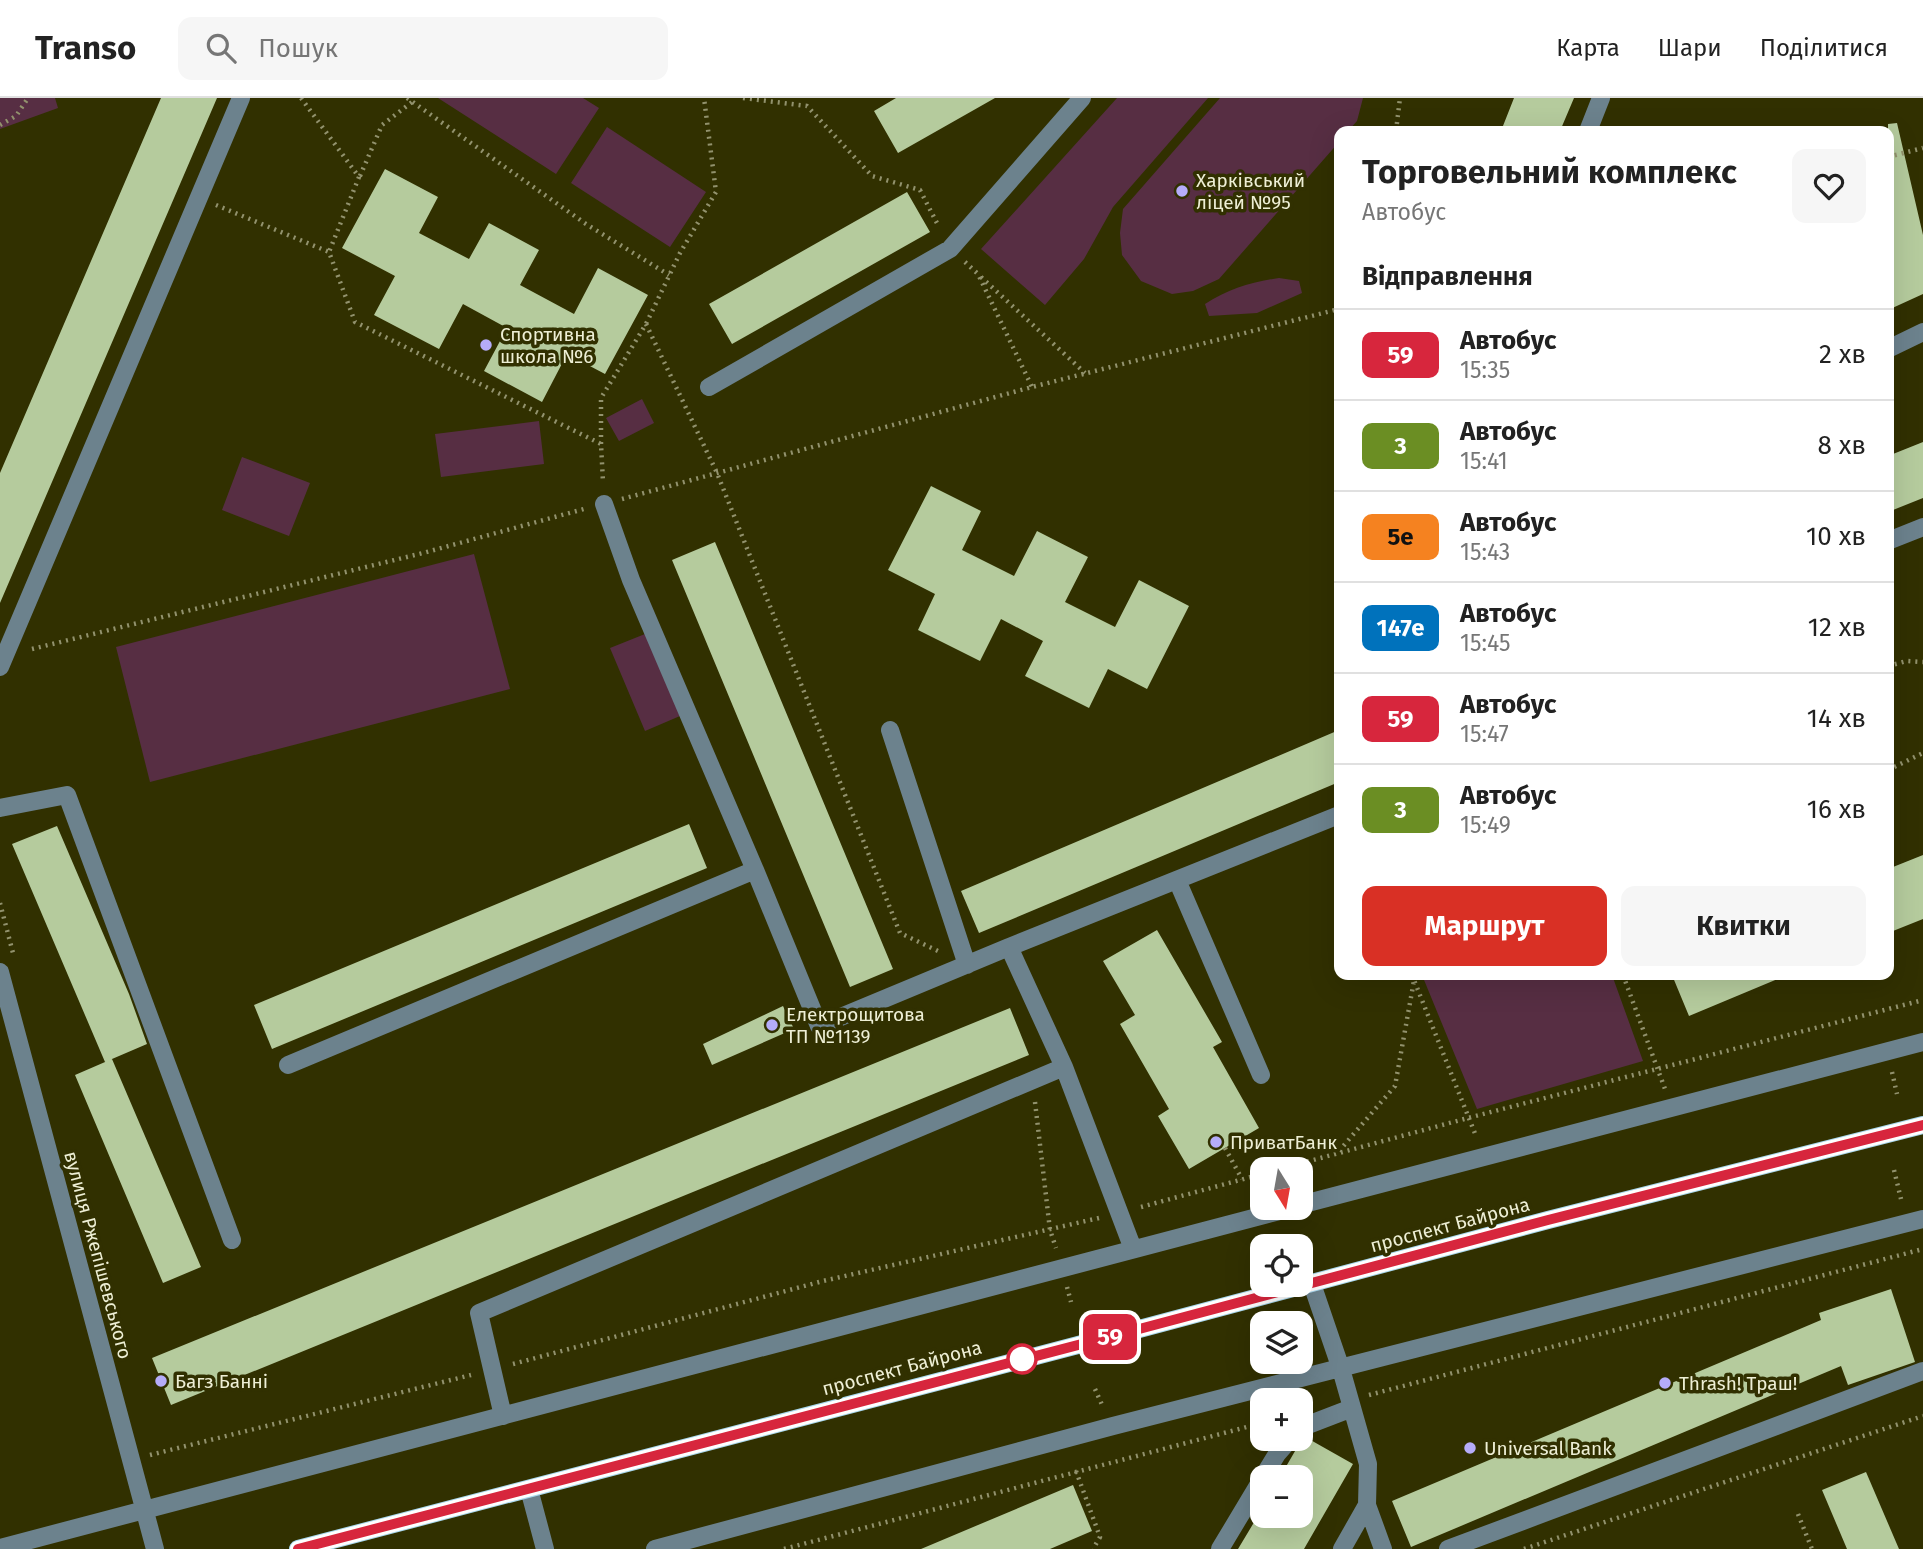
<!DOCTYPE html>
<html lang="uk">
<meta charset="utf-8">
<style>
:root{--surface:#fff;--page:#f6f6f6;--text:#222;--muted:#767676;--line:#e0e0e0;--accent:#d93025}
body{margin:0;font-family:"Fira Sans",sans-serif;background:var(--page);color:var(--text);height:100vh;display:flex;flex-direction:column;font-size:26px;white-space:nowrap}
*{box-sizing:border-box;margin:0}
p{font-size:23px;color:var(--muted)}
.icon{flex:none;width:38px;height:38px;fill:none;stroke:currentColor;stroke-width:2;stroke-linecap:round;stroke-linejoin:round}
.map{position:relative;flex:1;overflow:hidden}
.details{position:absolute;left:1334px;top:28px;width:560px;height:854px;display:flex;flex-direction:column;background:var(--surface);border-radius:14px;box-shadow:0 7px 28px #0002}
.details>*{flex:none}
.badge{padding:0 14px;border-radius:10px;font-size:24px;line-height:46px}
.needle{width:46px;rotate:169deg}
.buttons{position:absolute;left:1250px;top:1059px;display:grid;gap:14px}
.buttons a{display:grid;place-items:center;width:63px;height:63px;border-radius:14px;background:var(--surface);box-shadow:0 7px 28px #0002;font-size:35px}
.map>.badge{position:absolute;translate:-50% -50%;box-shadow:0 0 0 4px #fff}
h2{padding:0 28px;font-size:26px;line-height:63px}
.round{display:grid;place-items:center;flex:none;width:74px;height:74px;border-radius:14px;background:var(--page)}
.headline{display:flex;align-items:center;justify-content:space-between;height:119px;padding:0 28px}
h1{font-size:33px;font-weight:700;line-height:52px}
.primary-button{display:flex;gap:14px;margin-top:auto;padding:14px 28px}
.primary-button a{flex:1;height:80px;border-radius:14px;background:var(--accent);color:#fff;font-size:28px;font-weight:700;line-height:80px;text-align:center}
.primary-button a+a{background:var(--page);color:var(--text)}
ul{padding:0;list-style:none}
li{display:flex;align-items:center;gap:21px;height:91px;padding:0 28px;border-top:2px solid var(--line)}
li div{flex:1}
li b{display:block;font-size:26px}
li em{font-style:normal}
li .badge{min-width:77px;font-weight:700;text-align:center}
header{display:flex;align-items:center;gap:42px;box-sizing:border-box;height:98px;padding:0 35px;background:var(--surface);border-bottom:2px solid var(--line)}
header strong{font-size:33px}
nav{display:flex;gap:38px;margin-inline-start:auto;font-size:24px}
.search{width:490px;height:63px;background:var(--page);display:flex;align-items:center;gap:18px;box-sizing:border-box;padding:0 24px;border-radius:14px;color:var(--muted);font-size:26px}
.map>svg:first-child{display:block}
.green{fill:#572e43}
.building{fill:#b5cb9d}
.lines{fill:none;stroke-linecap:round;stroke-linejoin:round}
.path{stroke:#92926d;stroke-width:4.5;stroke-dasharray:2 5;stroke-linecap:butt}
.minor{stroke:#6c828d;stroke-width:18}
.major{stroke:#a8d7ed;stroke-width:18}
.line-casing{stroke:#fff;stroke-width:16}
.line{stroke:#d7263d;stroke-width:10}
.poi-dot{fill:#b5acf9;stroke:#313000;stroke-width:2.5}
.stop-dot{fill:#fff;stroke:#d7263d;stroke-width:3.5}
.labels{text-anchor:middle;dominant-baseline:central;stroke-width:7;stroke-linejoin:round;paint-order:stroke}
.poi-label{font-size:19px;fill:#eeefd5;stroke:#313000;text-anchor:start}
.street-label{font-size:19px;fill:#eeefd5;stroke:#313000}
</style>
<header>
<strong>Transo</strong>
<div class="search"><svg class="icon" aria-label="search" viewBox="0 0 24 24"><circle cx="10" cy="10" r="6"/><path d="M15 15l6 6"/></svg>Пошук</div>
<nav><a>Карта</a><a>Шари</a><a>Поділитися</a></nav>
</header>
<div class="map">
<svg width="1923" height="1451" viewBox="0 0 1923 1451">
<rect width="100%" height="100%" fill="#313000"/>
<path class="green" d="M0,0h55l3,10 -58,21z
M438,0h145l16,10 -43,66z
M1117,0h91l-95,109 -29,52 -39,46 -64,-56z
M1220,0h143l-6,23 -9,10h-9v11l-120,137 -26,12 -21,3 -31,-13 -19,-26 -2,-22 3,-24z
M607,29l99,65 -36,55 -99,-64z
M1279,180l20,3 3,12 -45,20 -48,3 -4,-12c24,-15 46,-22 74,-26z
M642,301l12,24 -35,18 -13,-23z
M539,323l5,43 -103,13 -6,-43z
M242,359l68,26 -21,53 -67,-26z
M474,456l36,135 -360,93 -34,-135z
M645,536l35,82 -35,15 -35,-83z
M1422,877h190l31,86 -166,48z"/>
<path class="building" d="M161,0h56l-217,505v-130z
M896,0h99l-97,55 -24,-42z
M1514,0h60l-14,33h-59z
M1897,25l26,112v59l-35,16v-186z
M385,71l53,28 -19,36 50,26 20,-36 50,27 -19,35 54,29 24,-46 50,27 -43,79 -38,-20 -25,48 -58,-31 23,-43 -44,-24 -24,45 -65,-34 21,-39 -53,-28z
M907,94l23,40 -198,112 -23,-40z
M1923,344v56l-35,14v-56z
M931,388l50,25 -19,39 52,26 23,-45 51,26 -23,45 50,25 24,-47 50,26 -42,83 -39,-20 -19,39 -64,-32 18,-35 -42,-22 -21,42 -62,-31 17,-36 -47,-24z
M715,444l178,427 -43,18 -178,-427z
M1339,632v52l-360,151 -18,-42z
M689,726l18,44 -435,181 -18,-44z
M57,728l72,168 18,50 -42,18 -93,-218z
M1923,757v64l-35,14v-64z
M1157,832l65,112 -9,5 46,81 -70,41 -31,-53 11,-7 -49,-85 15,-9 -32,-54z
M1672,877h115l-98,41z
M783,908l11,23 -82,36 -9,-21z
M1010,910l19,47 -858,350 -19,-47z
M112,961l89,208 -38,16 -88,-208z
M1891,1191l24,73 -67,23 -7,-19 -430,181 -19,-46 429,-181 -2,-7z
M1307,1340l46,26 -49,85h-66l24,-40v7h38v-39h-20l22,-38z
M1866,1374l33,77h-52l-25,-59z
M1073,1387l19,46 -42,18h-129z"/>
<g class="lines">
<path class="path" d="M301,0l58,79 -30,75
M407,0l179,126 83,51
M743,0l64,8 65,70 48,14 19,37
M0,27l16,-9 12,-18
M1396,33l4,-33
M1888,59l35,-9
M360,78l22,-51 30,-23
M216,107l113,47 26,70 246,122 2,38
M965,164l13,12 54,113
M981,179l104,96
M646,226l71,149 183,460 38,18
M601,346v-46l45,-74 34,-71 36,-61 -12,-94
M622,401l410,-112 307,-78
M32,551l391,-96 161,-44
M1888,568l19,-5 16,1
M1888,672l35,-17
M0,805l14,54
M1412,877l64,161
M1623,877l42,114
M1892,974l5,22
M1035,1004l15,128 6,18
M1225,1050l17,31
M1339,1053l56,-65 20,-111
M1280,1071l188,-51 455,-118
M1894,1072l7,29
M1141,1109l121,-33
M1067,1189l4,15
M513,1266l310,-83 276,-63
M1095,1291l8,18
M1369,1297l554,-146
M150,1357l321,-80
M1076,1373l24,66 -7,12
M1798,1416l14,35
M784,1451l478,-126
M1524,1451l399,-133"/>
<path class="minor" d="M1588,33l13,-33
M1888,251l35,-17
M709,289l241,-138 132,-151
M604,406l27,76 124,290
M1888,443l35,-14
M0,569l241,-569
M890,632l77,235
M0,710l67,-13 165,445
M1177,782l84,195
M1009,849l330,-132
M0,874l155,577
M288,967l467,-195 64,156 190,-79 55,120 -585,246 24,103
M1064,969l69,182
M1300,1107l623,-163
M1312,1186l29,85 27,95 -1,41 16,44
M1300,1330l52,-20
M1263,1379l14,-23 14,-16
M529,1391l16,60
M0,1450l1291,-340
M655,1451l458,-123 810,-207
M1220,1451l42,-70
M1342,1451l25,-44
M1448,1451l475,-178"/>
<path class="major" d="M298,1451l845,-221 405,-108 375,-95"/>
</g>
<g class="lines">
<g class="line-casing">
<path id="line" d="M298,1451l845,-221 405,-108 375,-95"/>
</g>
<use href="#line" class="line"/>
</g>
<g class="poi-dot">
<circle cx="1182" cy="93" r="7"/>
<circle cx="486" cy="247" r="7"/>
<circle cx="772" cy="927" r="7"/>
<circle cx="1216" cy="1044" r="7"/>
<circle cx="161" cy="1283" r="7"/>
<circle cx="1665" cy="1285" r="7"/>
<circle cx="1470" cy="1350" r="7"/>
</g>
<circle class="stop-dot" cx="1022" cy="1261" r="14"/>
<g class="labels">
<g class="poi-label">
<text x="1196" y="82">Харківський<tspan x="1196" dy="22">ліцей №95</tspan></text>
<text x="500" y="236">Спортивна<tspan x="500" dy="22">школа №6</tspan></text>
<text x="786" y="916">Електрощитова<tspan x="786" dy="22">ТП №1139</tspan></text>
<text x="1230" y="1044">ПриватБанк</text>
<text x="175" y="1283">Багз Банні</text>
<text x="1679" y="1285">Thrash! Траш!</text>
<text x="1484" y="1350">Universal Bank</text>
</g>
<g class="street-label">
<text transform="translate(1450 1127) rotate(-15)">проспект Байрона</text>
<text transform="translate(98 1157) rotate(75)">вулиця Ржепішевського</text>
<text transform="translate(902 1270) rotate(-15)">проспект Байрона</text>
</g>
</g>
</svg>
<div class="buttons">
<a><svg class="needle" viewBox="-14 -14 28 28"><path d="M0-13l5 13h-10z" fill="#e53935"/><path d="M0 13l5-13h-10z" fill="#767676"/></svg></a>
<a><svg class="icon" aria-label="locate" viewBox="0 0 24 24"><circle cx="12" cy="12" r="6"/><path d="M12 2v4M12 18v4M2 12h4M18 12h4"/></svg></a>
<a><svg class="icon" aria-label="layers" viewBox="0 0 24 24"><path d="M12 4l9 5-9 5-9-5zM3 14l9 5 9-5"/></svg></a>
<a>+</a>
<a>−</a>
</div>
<b class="badge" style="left:1110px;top:1239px;background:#d7263d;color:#fff">59</b>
<section class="details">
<div class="headline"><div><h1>Торговельний комплекс</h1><p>Автобус</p></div><a class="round"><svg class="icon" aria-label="heart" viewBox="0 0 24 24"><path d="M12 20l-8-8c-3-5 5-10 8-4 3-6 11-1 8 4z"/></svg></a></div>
<h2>Відправлення</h2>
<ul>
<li><span class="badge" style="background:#d7263d;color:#fff">59</span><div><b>Автобус</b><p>15:35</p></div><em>2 хв</em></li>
<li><span class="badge" style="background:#6b8e23;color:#fff">3</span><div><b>Автобус</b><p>15:41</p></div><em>8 хв</em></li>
<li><span class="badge" style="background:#f58220;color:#111">5е</span><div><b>Автобус</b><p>15:43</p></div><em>10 хв</em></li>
<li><span class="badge" style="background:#0072bc;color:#fff">147е</span><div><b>Автобус</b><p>15:45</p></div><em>12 хв</em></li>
<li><span class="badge" style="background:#d7263d;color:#fff">59</span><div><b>Автобус</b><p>15:47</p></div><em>14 хв</em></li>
<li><span class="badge" style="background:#6b8e23;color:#fff">3</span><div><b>Автобус</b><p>15:49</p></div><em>16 хв</em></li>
</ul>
<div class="primary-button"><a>Маршрут</a><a>Квитки</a></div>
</section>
</div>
